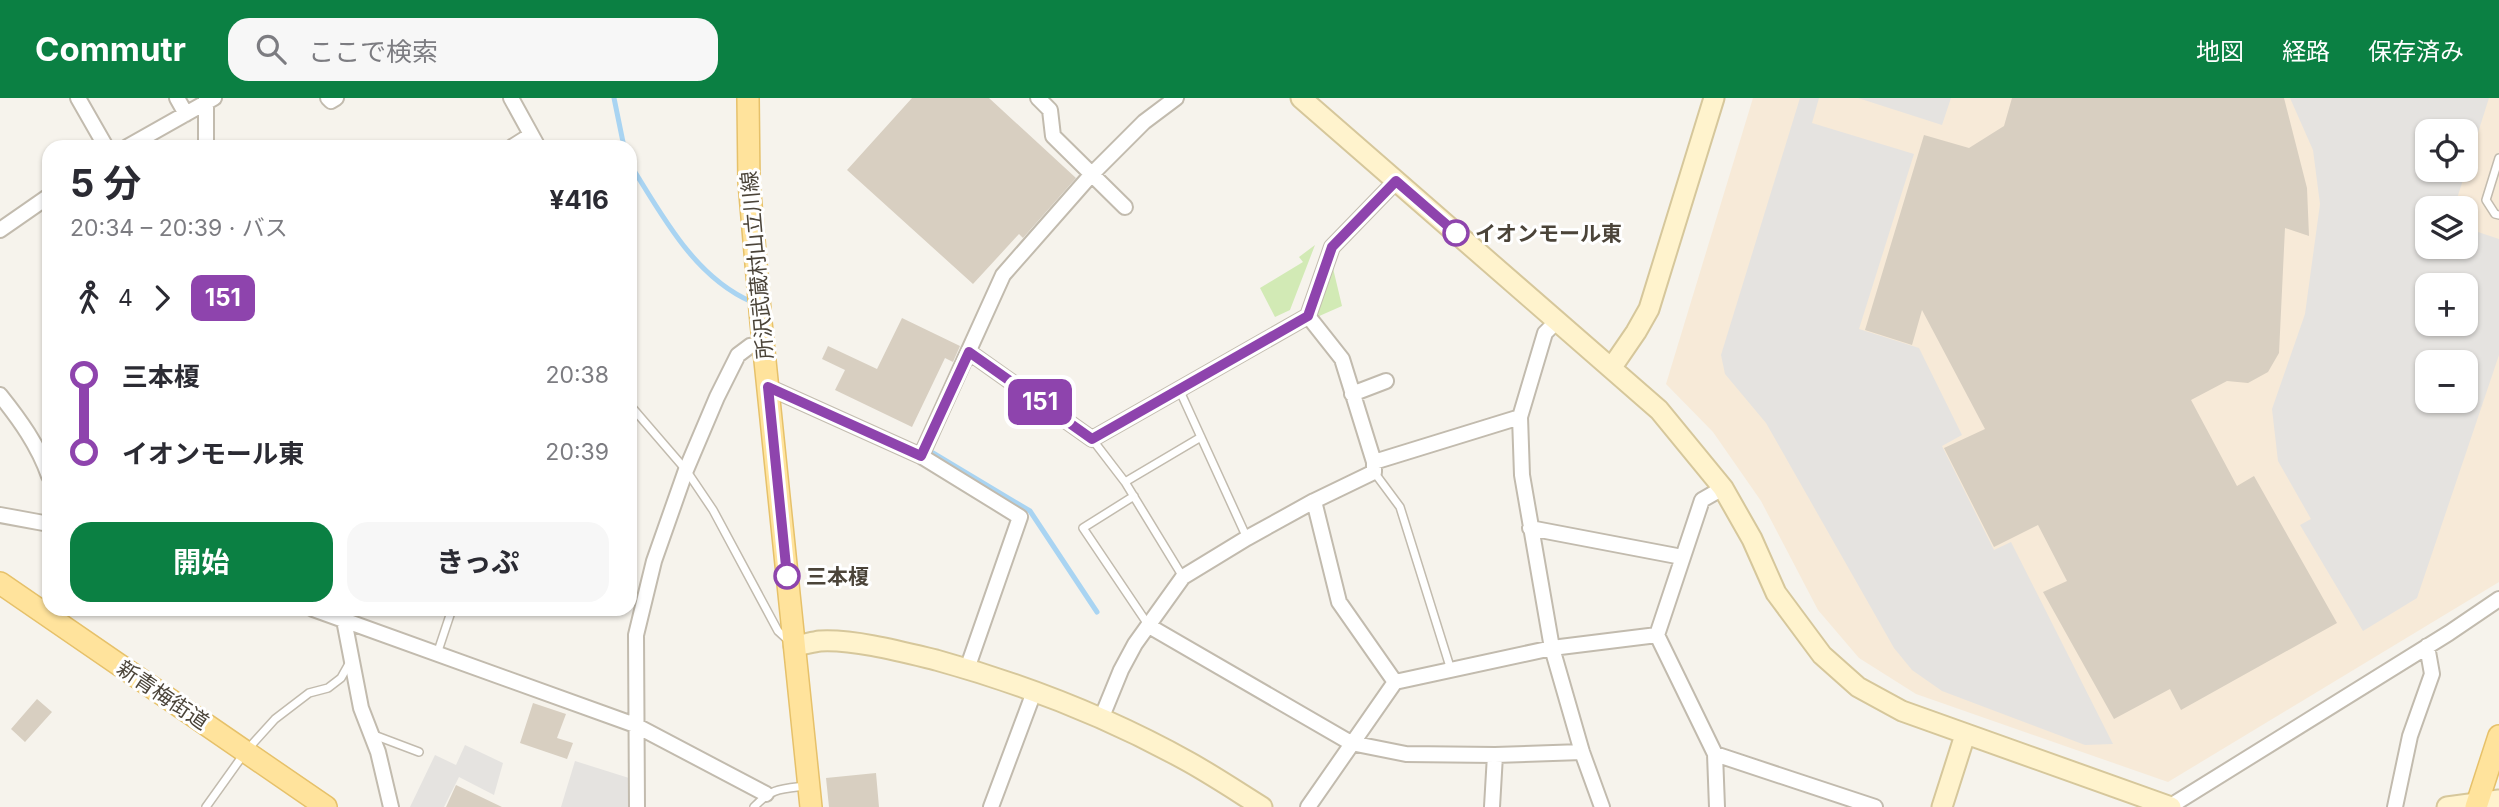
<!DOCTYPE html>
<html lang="ja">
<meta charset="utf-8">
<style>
:root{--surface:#fff;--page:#f7f7f7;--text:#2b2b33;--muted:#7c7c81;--accent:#0b8043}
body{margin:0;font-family:Inter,"Noto Sans JP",sans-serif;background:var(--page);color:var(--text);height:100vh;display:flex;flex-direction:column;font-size:26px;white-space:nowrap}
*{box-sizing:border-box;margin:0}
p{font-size:23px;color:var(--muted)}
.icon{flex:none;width:38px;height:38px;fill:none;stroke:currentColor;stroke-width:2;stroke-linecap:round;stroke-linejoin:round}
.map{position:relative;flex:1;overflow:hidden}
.sheet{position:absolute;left:42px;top:42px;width:595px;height:476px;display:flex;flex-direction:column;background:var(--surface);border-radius:21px;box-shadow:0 2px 5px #0004}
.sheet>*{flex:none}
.badge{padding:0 14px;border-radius:10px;font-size:24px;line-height:46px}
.fabs{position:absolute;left:2415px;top:21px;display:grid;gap:14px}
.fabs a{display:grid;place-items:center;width:63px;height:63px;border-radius:14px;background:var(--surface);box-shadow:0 2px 5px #0004;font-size:35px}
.map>.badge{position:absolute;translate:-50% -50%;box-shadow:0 0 0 4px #fff}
.legs{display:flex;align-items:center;gap:10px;height:77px;padding:0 28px;font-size:23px}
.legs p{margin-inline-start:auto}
.headline{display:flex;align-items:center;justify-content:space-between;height:119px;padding:0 28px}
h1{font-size:38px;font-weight:700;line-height:52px}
.cta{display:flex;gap:14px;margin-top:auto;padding:14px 28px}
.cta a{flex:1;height:80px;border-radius:21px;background:var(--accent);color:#fff;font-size:28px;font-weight:700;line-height:80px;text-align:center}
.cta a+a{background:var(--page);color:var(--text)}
ul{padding:0 28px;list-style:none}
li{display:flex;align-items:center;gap:24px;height:77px;font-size:26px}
li i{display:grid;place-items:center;width:10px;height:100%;margin:0 9px;background:currentColor}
li i::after{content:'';width:18px;height:18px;margin:-9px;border:5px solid;border-radius:50%;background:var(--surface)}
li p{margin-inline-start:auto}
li:first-child i{background:linear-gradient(#0000 50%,currentColor 0)}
li:last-child i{background:linear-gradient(currentColor 50%,#0000 0)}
header{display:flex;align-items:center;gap:42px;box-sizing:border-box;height:98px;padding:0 35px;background:var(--accent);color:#fff}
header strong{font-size:33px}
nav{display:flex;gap:38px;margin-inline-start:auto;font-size:24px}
.search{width:490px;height:63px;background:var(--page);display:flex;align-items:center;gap:18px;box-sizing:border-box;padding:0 24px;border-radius:21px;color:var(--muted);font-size:26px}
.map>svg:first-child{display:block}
.commercial{fill:#f7ead8;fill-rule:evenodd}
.green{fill:#d2eab5}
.parking{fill:#e5e3e0;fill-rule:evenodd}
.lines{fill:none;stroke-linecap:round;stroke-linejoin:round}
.stream{stroke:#a9d4f2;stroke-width:5}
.building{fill:#d8cfc1}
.lane-casing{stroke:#c2bbae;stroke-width:10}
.street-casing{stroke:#c2bbae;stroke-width:18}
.secondary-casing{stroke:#d6c79b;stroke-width:23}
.primary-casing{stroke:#e6c16a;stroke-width:24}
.lane{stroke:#fff;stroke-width:7}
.street{stroke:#fff;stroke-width:14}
.secondary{stroke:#fff3cd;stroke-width:19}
.primary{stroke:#ffe39c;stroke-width:21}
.line-1-casing{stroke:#fff;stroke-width:16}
.line-1{stroke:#8e44ad;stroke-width:10}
.stop-1-dot{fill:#fff;stroke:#8e44ad;stroke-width:3.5}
.labels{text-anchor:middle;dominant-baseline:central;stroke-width:6;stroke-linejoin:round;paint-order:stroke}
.stop-label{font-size:21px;font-weight:bold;fill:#4b4439;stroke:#fff;text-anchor:start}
.street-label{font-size:21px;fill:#4b4439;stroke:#fff}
</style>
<header>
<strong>Commutr</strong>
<div class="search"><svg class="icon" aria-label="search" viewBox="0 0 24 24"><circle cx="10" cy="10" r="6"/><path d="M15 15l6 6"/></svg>ここで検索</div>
<nav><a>地図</a><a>経路</a><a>保存済み</a></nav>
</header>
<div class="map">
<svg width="2499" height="709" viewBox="0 0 2499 709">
<rect width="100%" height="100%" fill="#f6f3ec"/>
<path class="commercial" d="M1753,0h746v484l-331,200 -252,-88 -57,-36 -41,-48 -57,-109 -48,-69 -47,-48zM2427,33h39v39h-39zM2427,110h39v39h-39zM2427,187h39v39h-39zM2427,264h39v39h-39z"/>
<path class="green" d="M1315,147l-25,65 -15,7 -15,-29 43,-26 -4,-5z
M1332,166l10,42 -25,11 1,-11z"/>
<path class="parking" d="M1800,0h19l-7,25 102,31 -55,175 60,19 43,87 -20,11 52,104 17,-8 102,202 -28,1 -143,-54 -30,-21 -18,-22 -128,-225 -41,-49 -4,-19z
M1858,0h93l-9,27z
M2290,0h199l-35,110h-27v39h39v-19l33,11v116l-82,243 -54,33 -63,-106 11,-6 -33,-58 -6,-52 33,-95 15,-110 -7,-54zM2427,33h39v39h-39zM2466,187v39h-39v-39zM2427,264h39v39h-39z
M465,647l38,18 -9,32 -35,-18 -15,30h-34l25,-52 21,10z
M575,663l54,17 1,29h-69z"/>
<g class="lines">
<path class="stream" d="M614,0l10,49
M630,66c32,51 64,113 122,138
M933,355l97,58 67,101"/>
</g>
<path class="building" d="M912,0h77l87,80 -53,60 -4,-4 -46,50 -126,-114z
M2012,0h272l23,90 2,48 -24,-8 -6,125 -11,19 -20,11 -21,-2 -36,19 46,86 17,-10 83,147 -156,87 -11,-21 -56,30 -71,-127 24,-11 -29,-56 -44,22 -50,-99 41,-19 -63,-119 -10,35 -47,-15 59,-195 45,13 35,-22z
M902,220l58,28 -7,16 -8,-4 -33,69 -77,-37 10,-20 -23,-11 6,-13 49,23z
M37,601l15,13 -27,30 -14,-13z
M533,605l33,11 -9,24 16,5 -6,16 -47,-16z
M876,675l3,34h-50l-3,-29z
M456,687l46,22h-56z"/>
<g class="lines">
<g class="lane-casing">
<path id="lane" d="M2499,60l-13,42 9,14 4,1
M1179,291l68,149
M630,307l56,65 27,40 65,121 11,10
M1092,341l33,43 58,95
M1374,374l26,35 51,163
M1125,384l76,-45
M1134,398l-51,32 66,98
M437,556l15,-45
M374,637l45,17
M206,709l40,-56 29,-32 34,-26 19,-5 13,-10 9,-16
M754,709c18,-19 26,-18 52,-21"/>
</g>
<g class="street-casing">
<path id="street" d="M78,0l28,49
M177,0l9,16
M328,0l3,3 5,-3
M511,0l27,49
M1038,0l12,12 3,26 72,71
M127,49l87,-49
M206,49v-49
M512,49l19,-12
M0,132l49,-34
M1308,218l34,43 32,103
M1557,223l-12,12 -25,84 2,58 30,173 30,104 20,55
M969,254l123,87 216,-123 24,-69 64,-66
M768,289l153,69 99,61 -53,152
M1352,296l34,-13
M0,297c20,25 38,50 49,81
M921,358l82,-181 88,-100 53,-53 32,-24
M1314,403l25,101 56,80
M0,417l49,9
M1530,430l152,29
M313,511l322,116 131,69
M344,522l17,88 17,44 13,55
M1149,528l202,117 55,11 89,1 87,-3
M1657,537l58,119 2,53
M1101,621l20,-49 14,-26 48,-67 64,-39 67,-37 60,-29v-10l146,-45
M1715,656l160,53
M637,709l-1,-172 18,-74 32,-91 31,-73 21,-42 12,-9 13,-2
M991,709l43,-115
M1308,709l87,-125 157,-34 105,-13 45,-135 21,-12
M1492,709l3,-52
M2169,709l280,-174 50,-34
M2395,709l15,-71 22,-62 -5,-28"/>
</g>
<g class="secondary-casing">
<path id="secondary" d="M1301,0l358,312 64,78 29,51 24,54 46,62 36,32 44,24 269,96
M1612,269l24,-35 13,-23 65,-211
M794,548c9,-1 18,-4 26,-5 34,-2 83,11 116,19 87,24 174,58 253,102 25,14 49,30 73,45
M1942,709l23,-72
M2447,709l52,-7"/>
</g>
<g class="primary-casing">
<path id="primary" d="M748,0l1,84 12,140 50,485
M0,485l326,224
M2476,709l23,-71"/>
</g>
<use href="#lane" class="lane"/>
<use href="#street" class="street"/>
<use href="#secondary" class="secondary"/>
<use href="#primary" class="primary"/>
</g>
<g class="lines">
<g class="line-1-casing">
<path id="line-1" d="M787,478l-19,-189 153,69 48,-104 123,87 216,-123 24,-69 64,-66 60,52"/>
</g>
<use href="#line-1" class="line-1"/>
</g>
<g class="stop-1-dot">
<circle cx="1456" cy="135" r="12"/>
<circle cx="787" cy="478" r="12"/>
</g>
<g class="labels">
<g class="stop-label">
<text x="1475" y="135">イオンモール東</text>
<text x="806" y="478">三本榎</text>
</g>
<g class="street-label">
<text transform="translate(757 167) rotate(-95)">所沢武蔵村山立川線</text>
<text transform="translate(163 597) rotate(34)">新青梅街道</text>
</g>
</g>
</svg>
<div class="fabs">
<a><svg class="icon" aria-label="locate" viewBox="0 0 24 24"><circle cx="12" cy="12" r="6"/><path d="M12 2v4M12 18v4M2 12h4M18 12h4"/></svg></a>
<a><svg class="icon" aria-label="layers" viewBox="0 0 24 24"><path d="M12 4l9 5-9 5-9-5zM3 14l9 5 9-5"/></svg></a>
<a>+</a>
<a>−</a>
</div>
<b class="badge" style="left:1040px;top:304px;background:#8e44ad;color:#fff">151</b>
<section class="sheet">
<div class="headline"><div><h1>5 分</h1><p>20:34 – 20:39 · バス</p></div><b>¥416</b></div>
<div class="legs"><svg class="icon" aria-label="walk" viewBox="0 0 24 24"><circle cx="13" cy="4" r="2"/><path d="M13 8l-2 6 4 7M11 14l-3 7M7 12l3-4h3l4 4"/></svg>4<svg class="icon" aria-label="forward" viewBox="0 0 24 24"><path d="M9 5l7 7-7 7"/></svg><b class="badge" style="background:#8e44ad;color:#fff">151</b></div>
<ul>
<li><i style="color:#8e44ad"></i><b>三本榎</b><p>20:38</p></li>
<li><i style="color:#8e44ad"></i><b>イオンモール東</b><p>20:39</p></li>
</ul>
<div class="cta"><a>開始</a><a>きっぷ</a></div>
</section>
</div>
